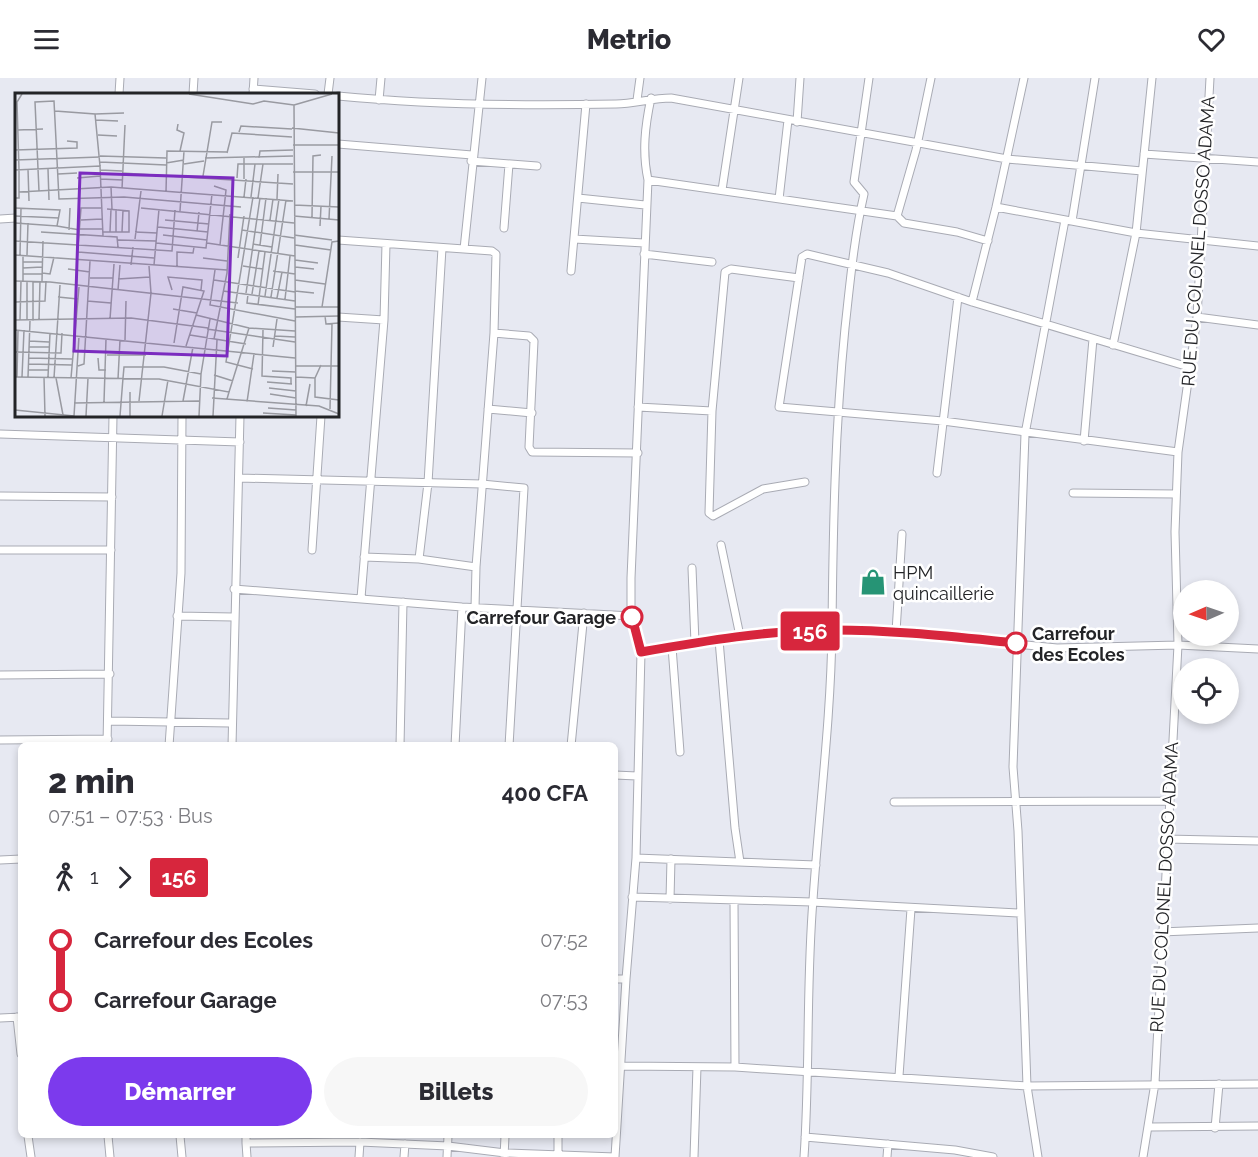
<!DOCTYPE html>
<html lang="fr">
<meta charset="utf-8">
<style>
:root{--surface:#fff;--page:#f7f7f7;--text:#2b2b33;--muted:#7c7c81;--accent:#7c3aed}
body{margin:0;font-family:Raleway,sans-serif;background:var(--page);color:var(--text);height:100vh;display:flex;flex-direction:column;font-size:22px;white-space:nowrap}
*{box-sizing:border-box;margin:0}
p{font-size:20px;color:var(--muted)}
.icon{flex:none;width:33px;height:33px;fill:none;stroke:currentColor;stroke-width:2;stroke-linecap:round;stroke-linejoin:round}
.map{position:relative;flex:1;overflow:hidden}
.drawer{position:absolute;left:18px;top:664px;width:600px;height:396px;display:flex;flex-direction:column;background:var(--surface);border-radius:9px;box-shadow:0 3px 9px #0003}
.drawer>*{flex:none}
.badge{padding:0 12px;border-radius:4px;font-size:21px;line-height:39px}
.needle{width:39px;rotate:268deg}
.tools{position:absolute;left:1173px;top:502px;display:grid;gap:12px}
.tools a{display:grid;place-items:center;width:66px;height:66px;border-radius:50%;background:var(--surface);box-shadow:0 3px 9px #0003;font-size:30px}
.map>.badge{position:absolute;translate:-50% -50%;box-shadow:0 0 0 3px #fff}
.legs{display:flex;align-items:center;gap:9px;height:66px;padding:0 30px;font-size:20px}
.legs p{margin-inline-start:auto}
.headline{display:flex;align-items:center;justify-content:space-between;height:102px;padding:0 30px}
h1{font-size:33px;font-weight:800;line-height:45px}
.button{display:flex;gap:12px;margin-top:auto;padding:12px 30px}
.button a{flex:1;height:69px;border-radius:36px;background:var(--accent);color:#fff;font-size:24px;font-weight:800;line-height:69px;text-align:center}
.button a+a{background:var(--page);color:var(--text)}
ul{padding:0 30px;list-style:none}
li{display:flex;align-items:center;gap:21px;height:60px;font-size:22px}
li i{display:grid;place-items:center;width:9px;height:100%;margin:0 8px;background:currentColor}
li i::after{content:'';width:15px;height:15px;margin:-8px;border:4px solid;border-radius:50%;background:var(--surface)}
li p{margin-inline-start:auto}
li:first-child i{background:linear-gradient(#0000 50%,currentColor 0)}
li:last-child i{background:linear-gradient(currentColor 50%,#0000 0)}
header{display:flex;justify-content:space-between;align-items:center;height:78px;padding:0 30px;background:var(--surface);font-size:27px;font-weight:800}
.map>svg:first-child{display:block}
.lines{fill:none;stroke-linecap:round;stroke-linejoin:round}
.minor-casing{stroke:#a9abb4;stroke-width:9}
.minor{stroke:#fff;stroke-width:7}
.line-1-casing{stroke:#fff;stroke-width:14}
.line-1{stroke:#d7263d;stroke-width:9}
.stop-1-dot{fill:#fff;stroke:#d7263d;stroke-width:3}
.labels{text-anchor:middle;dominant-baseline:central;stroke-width:5;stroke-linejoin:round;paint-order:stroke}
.street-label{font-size:18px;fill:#232427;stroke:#fff}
.poi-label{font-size:18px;fill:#232427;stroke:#fff;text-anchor:start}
.stop-label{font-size:18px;font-weight:bold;fill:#232427;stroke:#fff;text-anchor:end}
.inset-road{fill:none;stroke:#999aa1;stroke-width:1.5}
.view{fill:#7b2cbf;fill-opacity:0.15;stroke:#7b2cbf;stroke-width:3}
.inset-edge{fill:none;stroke:#232427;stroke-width:3}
</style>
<header><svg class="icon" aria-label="menu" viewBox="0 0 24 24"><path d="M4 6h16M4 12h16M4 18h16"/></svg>Metrio<svg class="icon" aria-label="heart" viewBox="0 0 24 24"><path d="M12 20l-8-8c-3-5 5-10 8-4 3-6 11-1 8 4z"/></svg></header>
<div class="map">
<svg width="1258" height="1079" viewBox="0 0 1258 1079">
<rect width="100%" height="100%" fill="#e7e9f2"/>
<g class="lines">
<g class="minor-casing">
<path id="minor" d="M253,11l62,5
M119,16l1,-16
M193,16l1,-16
M253,16l1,-16
M328,16l2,-16
M338,18c92,9 186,10 278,8 18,0 36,-6 55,-6l336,61 135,12
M379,22l2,-22
M637,22l3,-22
M797,44l3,-44
M338,66l134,11
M1144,76l114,8
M471,83l66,5
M648,102l249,36 19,-66 15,-72
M722,112l17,-112
M578,120l67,7
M779,121l9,-79
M996,129l140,26 122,13
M897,138l7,7 53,9 31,9
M0,141l16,-1
M1072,143l23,-143
M504,150l5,-64
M574,161l70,4
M338,162l154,11 4,3 -2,79 -18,234 -1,41
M464,171l18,-171
M644,176l68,8
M571,193l15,-167
M799,200l-68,-9 -6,3 -13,139 -3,102 4,3 50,-27 42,-7
M972,224l24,-95 28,-129
M338,239l46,3
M1197,239l61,8
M494,255l35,3 5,5 -5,106 3,5 106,1
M1113,267l23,-112 16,-155
M638,329l74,4
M488,331l44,4
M0,356l240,8
M1084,363l9,-102
M1178,374l-235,-31 -164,-14 23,-150 5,-3 81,19 84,29 220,66
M937,395l21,-176
M240,400l242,6 42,4 -15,258
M1073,415l103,1
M0,418l112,1
M721,467l19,91
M0,472h111
M312,472l9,-134
M364,479l55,2 57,8
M419,481l9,-76 14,-235
M692,490l3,75
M234,511l228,18 170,9
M361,520l23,-278 2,-76
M177,538l56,1
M896,554l6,-98
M719,562l16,188 5,34
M672,569l8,105
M641,574l116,-18 75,-4 64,2 161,16 121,-3 80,4
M0,597l110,-1
M110,643l120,2
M0,662l108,-1
M107,668l6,-330
M169,668l12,-173 1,-157
M232,668l8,-330
M400,668l3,-144
M455,668l7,-139
M571,668l13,-133
M615,697l22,1
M894,724l275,-1
M1166,761l92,2
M636,780l180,7
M0,782l21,-1
M632,819l180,5 208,11
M670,821l1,-40
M734,823l1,166
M1161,854l97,-4
M615,901h11
M17,939l4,37
M0,940l21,-1
M621,988l114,1 292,19 231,-2
M899,998l12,-167
M1150,1049l108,-1
M1215,1050l4,-44
M28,1058l3,21
M108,1058l2,21
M180,1058l2,21
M246,1058v7l114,-1 88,4 57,7 110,4
M805,1059l150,13 38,7
M246,1065l1,14
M558,1077v-19
M359,1079l1,-15
M404,1079l1,-13
M447,1079l1,-21
M504,1079l1,-21
M615,1079l11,-178 10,-121 5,-206 -10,-45v-29l17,-398c-6,-28 -3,-54 3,-82
M694,1079l3,-90
M804,1079c6,-85 2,-172 9,-257 6,-90 18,-181 19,-271 1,-101 3,-200 13,-301 5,-45 9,-90 19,-134l-10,-12 15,-104
M887,1079l1,-13
M1038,1079l-11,-71 -9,-255 -5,-64 12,-333 40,-214
M1143,1079l12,-74 23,-438 -3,-113 3,-80 19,-135 13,-239"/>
</g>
<use href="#minor" class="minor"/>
</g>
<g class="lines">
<g class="line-1-casing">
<path id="line-1" d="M632,539l9,35c63,-11 127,-22 192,-22 61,0 122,7 183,13"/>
</g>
<use href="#line-1" class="line-1"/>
</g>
<defs>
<g id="shop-bare" transform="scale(2.07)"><path d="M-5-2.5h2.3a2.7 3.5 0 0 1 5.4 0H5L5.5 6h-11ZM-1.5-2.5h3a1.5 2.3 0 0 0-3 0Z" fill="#269475" stroke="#fff" stroke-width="2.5" paint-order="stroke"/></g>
</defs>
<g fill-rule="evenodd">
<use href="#shop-bare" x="873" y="504"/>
</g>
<g class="stop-1-dot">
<circle cx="632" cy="539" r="10"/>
<circle cx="1016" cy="565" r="10"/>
</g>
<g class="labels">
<g class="street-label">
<text transform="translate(1198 163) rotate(-86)">RUE DU COLONEL DOSSO ADAMA</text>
<text transform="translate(1164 809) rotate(-87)">RUE DU COLONEL DOSSO ADAMA</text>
</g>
<g class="poi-label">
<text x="893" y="494">HPM<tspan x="893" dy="21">quincaillerie</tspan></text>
</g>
<g class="stop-label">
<text x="616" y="539">Carrefour Garage</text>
<text x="1032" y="555" text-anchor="start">Carrefour<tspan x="1032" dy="21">des Ecoles</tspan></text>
</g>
</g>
<g transform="translate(15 15)">
<rect width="324" height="324" fill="#e7e9f2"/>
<path class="inset-road" d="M174,1l64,10 11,-3 30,4M279,12l2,311M279,12l38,-11M40,18l40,3 5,52M80,21l29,-1M81,27l22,1M163,31l-1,6 7,3 -4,18M277,35l47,5M3,37l25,-1M224,39l2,-6 51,3M83,42l19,1M278,52h46M0,57l62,-2v-6l-10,-1M212,60l5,-20 60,4M85,63l66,2M190,65l88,-2M244,65l1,-7 33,-1M0,67l85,-3M85,69l66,3M151,70l18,-3M169,71l20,-3M13,76l1,32M33,76l1,31M0,77l85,-4 3,70M85,77l22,1M278,79h46M107,80l171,11M43,81l19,-1M188,83l9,-54h10M62,85l23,-2M222,85l1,-14h55M85,86l23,1M229,86v-21M199,93l12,4 -6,55M96,94l1,22M107,96l3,-64M24,98l-4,-89 19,-1 5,98 65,-2 117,10M4,99l92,-5 182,14M151,99l1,-41 60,1M229,104l2,-18M236,104l4,-33M0,105h4v-28l-2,-68 5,-8M243,105l5,-34M262,106l1,-25M279,112l45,2M0,115l45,2 -3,16 -42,-3M126,115l153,15M101,116v23M165,118l4,-60M0,123l44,2M279,123l45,4M297,124l1,-61 8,-1M314,126l3,-63M66,127l21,-1M150,127l44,4M255,127l3,-21M42,133l23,4M305,133l1,-20M143,134l50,5M65,136h22M54,137l1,-22M227,137l52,8M26,139l76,5 1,10M88,139h26v-21l-22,-2M95,139l1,-23M107,139l1,-22M120,139l22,1M182,139l2,-20M148,142l44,5M279,142l38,5M120,146l6,-48M103,147l38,1M0,148l157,10 3,-41M141,150l50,5 6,-54M192,150l88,13M238,151l19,3M245,152l6,-47M280,152l36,5M63,159l76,6M0,162l212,15M5,162l1,-47M12,162l1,-32M188,165l24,3M223,165l6,-42M62,167l4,-52h20M280,167l23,3M8,169h19M116,172l2,-18M139,172l5,-56M228,173l20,3M162,174v-15l16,1 1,-6M280,174l19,2M8,175l19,-1M53,176l22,3M200,177l-5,35 85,16M258,178l22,3M27,180l8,1 4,-17M8,181h19M75,185h23M103,186l32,-2M199,187l81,12M280,187l30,4M0,188l35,1 188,21M8,188v-26M27,188l1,-40M103,197l2,-25M157,197l-4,-13 34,3 -1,10M208,198l72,10M280,198l19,2M231,200l14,-95M233,201l-1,9 48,6M237,201l7,-43M250,203l14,-97M43,204l20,2M256,204l15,-97M262,205l5,-26M270,206l5,-43M72,208l24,2M0,209l30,-1 1,-20M243,212l7,-53M281,214h43M307,214l10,-65 7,-1M158,216l24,4M181,222l53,13 46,3M310,223l1,8 13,-1M280,224l44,-1M95,226l4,-55M0,227l116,-2 77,10M5,227l1,-39M12,227v-39M24,227l1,-39M18,228v-40M192,236l88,13M0,237l280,28M248,237l-1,46 29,2v6M175,242l56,9M260,243l20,1M199,246l13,-66 3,-59M110,247l1,-39M14,248l20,1M159,250l9,-56 21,4 -18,55M14,254h20M258,254l4,-28M0,259l46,1 1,-20M92,262h39M14,265l43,1M83,265l1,12h7M14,271l43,1M63,273l6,-2 6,-103M281,273h43M238,276l-27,-7 27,-165M14,277h20M257,278l24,1M199,282l19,6M0,284l144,2 70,13 -2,7M2,284l1,-47M7,284l2,-47M13,284l2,-56M29,284l1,39M33,284l2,-44M281,284l19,1 6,-13M39,285l6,-93M41,285l7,37M56,285l8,-91M108,285l1,-11h40l37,7M300,285v19l24,3M103,286l2,-39M252,289l25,2M254,295l27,3M214,299l20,-64M255,301l26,4M197,305l107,8 20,8M124,308l12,-108 -2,-27M168,308l10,-54M89,309l2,-63M232,309l7,-48M59,310l125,-2M291,313l4,-22M253,315l28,2M315,316l2,-85M0,317l59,6 5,-80M248,320l33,2M71,323l2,-38M105,323l3,-38M115,323v-24M147,323l6,-36M184,323l2,-42 9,-55M198,323l4,-76"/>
<path class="view" d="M65,80l153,5 -6,178 -153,-5z"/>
<rect width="324" height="324" class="inset-edge"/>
</g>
</svg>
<div class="tools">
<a><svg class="needle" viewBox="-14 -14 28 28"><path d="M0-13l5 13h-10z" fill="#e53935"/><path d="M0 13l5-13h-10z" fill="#7c7c81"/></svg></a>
<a><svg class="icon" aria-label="locate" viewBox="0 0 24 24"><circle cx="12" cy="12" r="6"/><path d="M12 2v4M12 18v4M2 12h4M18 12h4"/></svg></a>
</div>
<b class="badge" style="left:810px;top:553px;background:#d7263d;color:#fff">156</b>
<section class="drawer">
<div class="headline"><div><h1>2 min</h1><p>07:51 – 07:53 · Bus</p></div><b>400 CFA</b></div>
<div class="legs"><svg class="icon" aria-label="walk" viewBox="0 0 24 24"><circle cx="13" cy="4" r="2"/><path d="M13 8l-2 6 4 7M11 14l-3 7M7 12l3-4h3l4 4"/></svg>1<svg class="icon" aria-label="forward" viewBox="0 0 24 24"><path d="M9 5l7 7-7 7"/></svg><b class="badge" style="background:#d7263d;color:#fff">156</b></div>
<ul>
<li><i style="color:#d7263d"></i><b>Carrefour des Ecoles</b><p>07:52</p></li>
<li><i style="color:#d7263d"></i><b>Carrefour Garage</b><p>07:53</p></li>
</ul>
<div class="button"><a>Démarrer</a><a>Billets</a></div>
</section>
</div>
